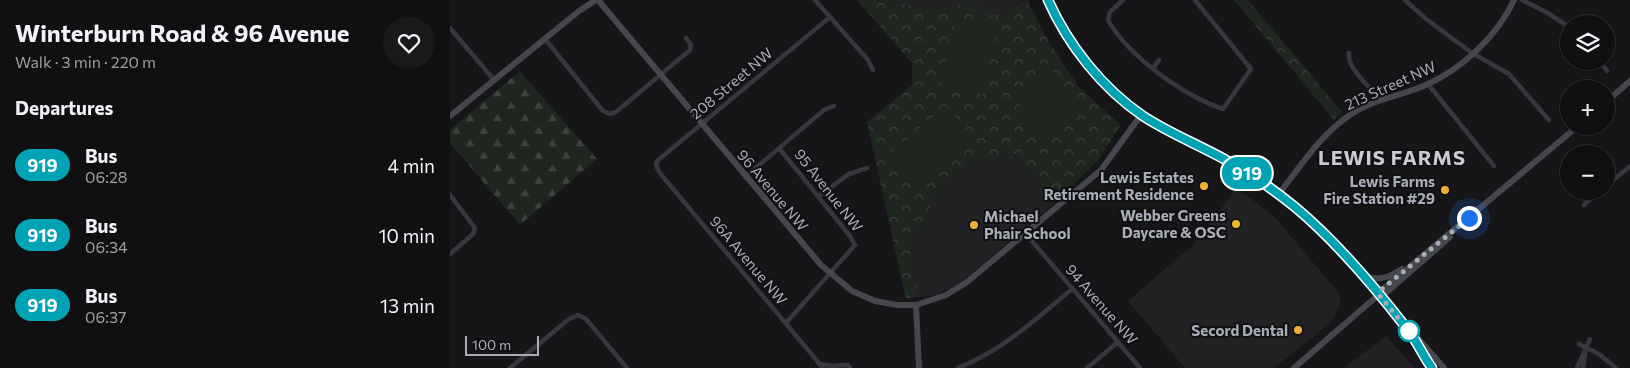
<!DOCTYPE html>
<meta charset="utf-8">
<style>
:root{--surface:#101012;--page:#19191b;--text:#f1f3f6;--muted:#9c9d9f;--line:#303032}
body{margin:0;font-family:Commissioner,sans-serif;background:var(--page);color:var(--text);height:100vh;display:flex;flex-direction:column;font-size:19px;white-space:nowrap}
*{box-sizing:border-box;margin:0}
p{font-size:16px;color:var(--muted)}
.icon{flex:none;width:28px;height:28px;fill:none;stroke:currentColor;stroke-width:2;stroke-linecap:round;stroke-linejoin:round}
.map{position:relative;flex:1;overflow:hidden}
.sheet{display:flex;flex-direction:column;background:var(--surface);width:450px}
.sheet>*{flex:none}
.badge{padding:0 10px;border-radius:16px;font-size:18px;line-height:32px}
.fabs{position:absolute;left:1110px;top:15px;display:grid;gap:10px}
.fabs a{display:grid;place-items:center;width:55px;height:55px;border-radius:50%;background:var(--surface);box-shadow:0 1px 4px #0004,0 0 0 1px var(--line);font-size:25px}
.scale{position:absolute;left:15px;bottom:12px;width:74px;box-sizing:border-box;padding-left:5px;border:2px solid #a8adb8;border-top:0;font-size:14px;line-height:18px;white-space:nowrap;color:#a8adb8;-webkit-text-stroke:4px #111113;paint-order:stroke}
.you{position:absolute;width:25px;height:25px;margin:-12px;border:4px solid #fff;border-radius:50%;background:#1a73e8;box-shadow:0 0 0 8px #1a73e833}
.map>.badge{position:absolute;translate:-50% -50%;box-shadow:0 0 0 2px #fff}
h2{padding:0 15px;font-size:19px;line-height:45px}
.round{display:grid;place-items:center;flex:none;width:52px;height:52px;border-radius:26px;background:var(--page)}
.overview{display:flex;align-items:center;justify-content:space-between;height:85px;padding:0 15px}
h1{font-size:24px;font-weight:700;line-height:38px}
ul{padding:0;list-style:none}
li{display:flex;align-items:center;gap:15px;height:70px;padding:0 15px}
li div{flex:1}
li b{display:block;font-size:19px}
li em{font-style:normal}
li .badge{min-width:55px;font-weight:700;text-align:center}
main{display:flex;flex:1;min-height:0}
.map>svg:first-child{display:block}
.built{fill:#222225}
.forest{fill:url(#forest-firs)}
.park{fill:url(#park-crowns)}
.garden{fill:#1e261f}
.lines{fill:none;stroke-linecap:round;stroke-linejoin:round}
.street{stroke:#37383d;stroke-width:4.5}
.secondary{stroke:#45474d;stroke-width:6}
.line-casing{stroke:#fff;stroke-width:11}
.line{stroke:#00a3b4;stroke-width:8}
.walk{stroke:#a8adb8;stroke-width:5;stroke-dasharray:0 9}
.poi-dot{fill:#f2b134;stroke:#111113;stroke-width:2}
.stop-dot{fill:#fff;stroke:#00a3b4;stroke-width:2.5}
.labels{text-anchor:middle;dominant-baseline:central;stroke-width:4;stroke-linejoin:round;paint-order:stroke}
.street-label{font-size:15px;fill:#a8adb8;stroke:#111113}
.poi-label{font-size:15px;font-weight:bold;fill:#a8adb8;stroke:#111113;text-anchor:end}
.district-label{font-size:20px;font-weight:bold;letter-spacing:1px;fill:#c9ccd4;stroke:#111113}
</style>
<main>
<section class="sheet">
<div class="overview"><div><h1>Winterburn Road &amp; 96 Avenue</h1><p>Walk · 3 min · 220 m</p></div><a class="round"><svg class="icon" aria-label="heart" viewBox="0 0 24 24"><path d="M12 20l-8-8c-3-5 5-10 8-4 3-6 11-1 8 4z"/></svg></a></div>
<h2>Departures</h2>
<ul>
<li><span class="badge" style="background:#00a3b4;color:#fff">919</span><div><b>Bus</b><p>06:28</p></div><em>4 min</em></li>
<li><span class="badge" style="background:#00a3b4;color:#fff">919</span><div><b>Bus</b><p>06:34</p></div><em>10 min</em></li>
<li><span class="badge" style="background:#00a3b4;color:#fff">919</span><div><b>Bus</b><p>06:37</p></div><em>13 min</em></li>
</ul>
</section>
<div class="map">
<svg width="1180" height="368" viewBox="0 0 1180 368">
<defs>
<pattern id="forest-firs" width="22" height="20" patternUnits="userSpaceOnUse" patternTransform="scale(1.25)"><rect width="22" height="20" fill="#1e261f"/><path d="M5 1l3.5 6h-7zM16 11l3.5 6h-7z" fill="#3c433d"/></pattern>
<pattern id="park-crowns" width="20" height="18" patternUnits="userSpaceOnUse" patternTransform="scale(1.25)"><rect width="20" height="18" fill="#1e261f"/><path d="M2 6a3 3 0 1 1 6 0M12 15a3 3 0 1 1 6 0" fill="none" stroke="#3c433d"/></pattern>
</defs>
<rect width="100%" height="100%" fill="#161618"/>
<path class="built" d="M425,0h150l-31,16 -28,-15 -14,10z
M563,153l42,50 -95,80 -24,12 -17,2 -10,-40 6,-21 27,-50 31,-28 16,2z
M787,188l37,28 63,75 4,8 -1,4 -4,12 -9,11 -53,42h-89l-57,-67 65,-56z
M936,336l29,32h-71z"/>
<path class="forest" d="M70,71l77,88 -77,66 -70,-82v-13z"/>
<path class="park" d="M407,0h18l76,11 15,-11 28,16 33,-16 22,42 30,45 42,38 -22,34 -44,44 -41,-50 -25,7 -16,-2 -31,28 -27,50 -6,21 10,40 -13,2 -39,-177 45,-37v-22z
M784,0h14l94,112 -8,8z"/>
<path class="garden" d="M506,19l41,9 -15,67 -41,-9z
M601,70l27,31v5l-32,27c-38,-14 -35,-57 5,-63z
M496,106l28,33 -58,48 -27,-33z"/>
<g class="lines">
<path class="street" d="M365,0l53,60 5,10
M673,0l-13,12 -2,8c20,36 76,76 115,89l28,-40 -56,-69
M955,0l21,19 46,34 37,21 40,46
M1072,0l24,12 23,15
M0,28l44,52
M95,39l58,72 7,3 6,-2 74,-62 1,-5 -5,-7
M899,53c-2,16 22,35 32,47
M1150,61l7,10
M703,68l6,-8
M978,84l66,82
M329,148l71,88 5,9 -69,78
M295,177l79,-67 10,-4
M1156,186l24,-20
M0,195l25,33 -2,6 -23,20
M369,196l30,-22 18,-6
M1134,205l16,-14
M576,234l114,134
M1129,344l20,10 17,14
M371,364l10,2 17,-1 2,3
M60,368l59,-49 9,-4 8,4 41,49
M373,368l-164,-196 -3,-7 1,-4 173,-144
M508,368c44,-17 78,-49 114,-79
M637,368l31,-26
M1127,368l13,-29
M1133,368l3,-19"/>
<path class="secondary" d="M148,0l223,265 31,26 23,10 22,4h19l30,-10 21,-13 134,-112 40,-55
M598,0l27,47 39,46 34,26 80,42 66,46 46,42 104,119
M1156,102l24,-21
M0,116l129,-105 17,-11
M828,195c23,-29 43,-62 75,-82 23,-15 50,-17 75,-29 35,-16 70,-49 86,-84
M913,274c12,9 28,3 39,-5
M929,295l4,-6 195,-163
M466,305l3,63
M964,339l18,29
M844,368l75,-65 10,-8 8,-3 63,-55"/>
</g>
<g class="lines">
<g class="line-casing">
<path id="line" d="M598,0c20,45 54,88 95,116 26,17 56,29 83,44 24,13 48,30 69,47 42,35 79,79 113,123 9,11 15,26 24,38"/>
</g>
<use href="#line" class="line"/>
<path class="walk" d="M959,331l-30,-36 3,-6 87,-71"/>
</g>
<g class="poi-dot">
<circle cx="754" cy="186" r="5"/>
<circle cx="995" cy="190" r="5"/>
<circle cx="786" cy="224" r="5"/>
<circle cx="524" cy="225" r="5"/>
<circle cx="848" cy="330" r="5"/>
</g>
<circle class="stop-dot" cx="959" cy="331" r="10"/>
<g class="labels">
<g class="street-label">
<text transform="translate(281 83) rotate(-40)">208 Street NW</text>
<text transform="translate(940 85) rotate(-24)">213 Street NW</text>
<text transform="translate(323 190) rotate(50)">96 Avenue NW</text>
<text transform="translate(379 190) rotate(52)">95 Avenue NW</text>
<text transform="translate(299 260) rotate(50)">96A Avenue NW</text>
<text transform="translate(652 304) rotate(49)">94 Avenue NW</text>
</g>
<g class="poi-label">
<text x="744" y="177">Lewis Estates<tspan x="744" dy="17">Retirement Residence</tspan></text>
<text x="985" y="181">Lewis Farms<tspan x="985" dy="17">Fire Station #29</tspan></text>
<text x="776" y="215">Webber Greens<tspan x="776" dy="17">Daycare &amp; OSC</tspan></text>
<text x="534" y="216" text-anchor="start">Michael<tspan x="534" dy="17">Phair School</tspan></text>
<text x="838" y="330">Secord Dental</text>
</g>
<g class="district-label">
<text x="942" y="157">LEWIS FARMS</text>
</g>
</g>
</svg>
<div class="fabs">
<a><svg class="icon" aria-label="layers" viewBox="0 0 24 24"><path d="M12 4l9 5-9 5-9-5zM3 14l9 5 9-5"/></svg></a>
<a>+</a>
<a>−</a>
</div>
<div class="scale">100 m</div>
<div class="you" style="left:1019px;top:218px"></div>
<b class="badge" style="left:797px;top:173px;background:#00a3b4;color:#fff">919</b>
</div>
</main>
